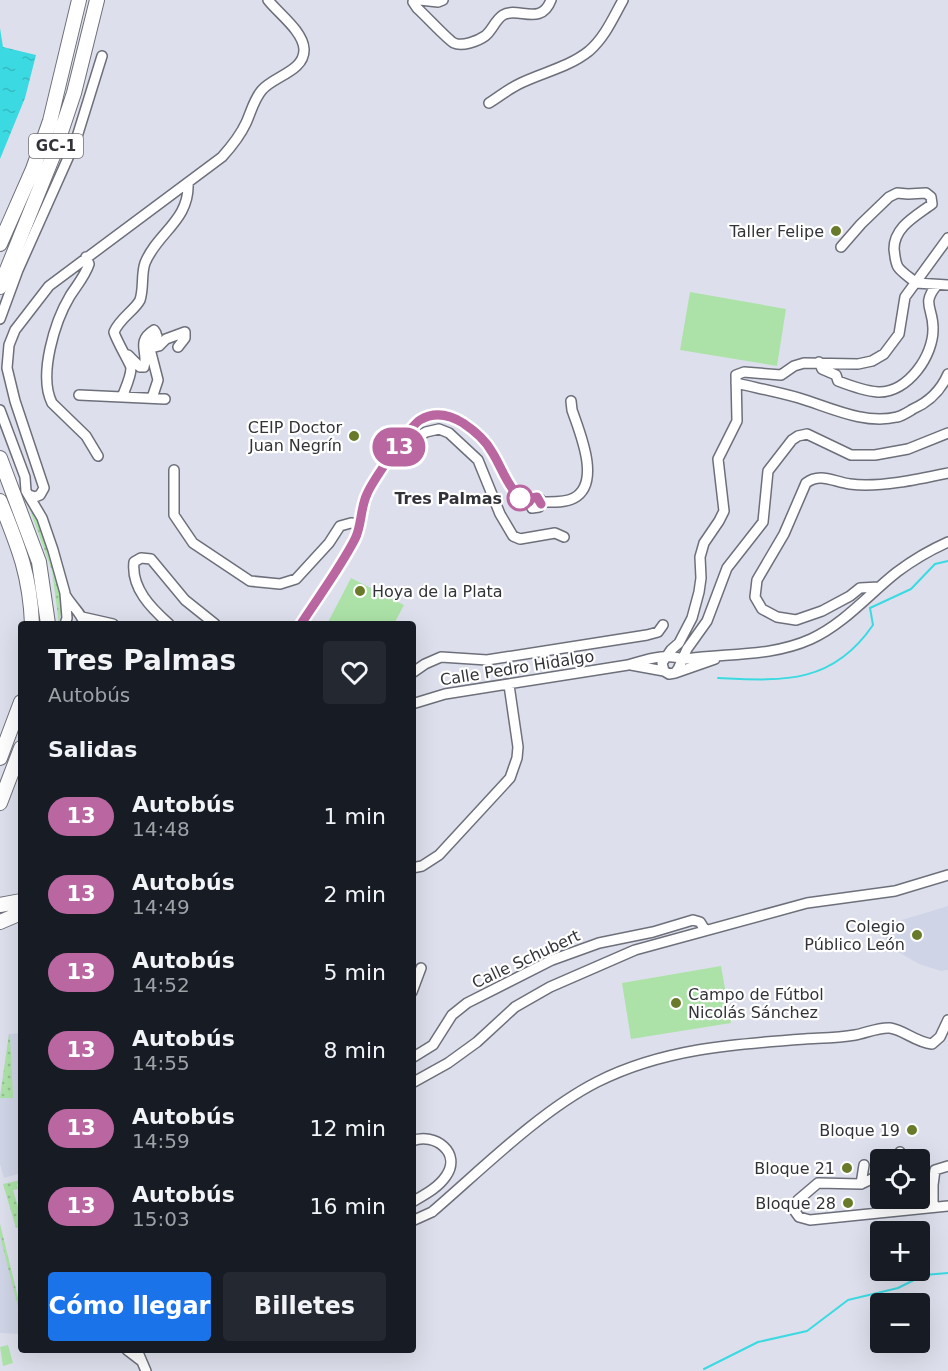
<!DOCTYPE html>
<html lang="es">
<meta charset="utf-8">
<style>
:root{--surface:#171b24;--page:#242831;--text:#f1f3f6;--muted:#9ea1a6;--accent:#1a73e8}
body{margin:0;font-family:"DejaVu Sans",sans-serif;background:var(--page);color:var(--text);height:100vh;display:flex;flex-direction:column;font-size:22px;white-space:nowrap}
*{box-sizing:border-box;margin:0}
p{font-size:20px;color:var(--muted)}
.icon{flex:none;width:33px;height:33px;fill:none;stroke:currentColor;stroke-width:2;stroke-linecap:round;stroke-linejoin:round}
.map{position:relative;flex:1;overflow:hidden}
.drawer{position:absolute;left:18px;top:621px;width:398px;height:732px;display:flex;flex-direction:column;background:var(--surface);border-radius:6px;box-shadow:0 6px 24px #0002}
.drawer>*{flex:none}
.badge{padding:0 12px;border-radius:20px;font-size:21px;line-height:39px}
.controls{position:absolute;left:870px;top:1149px;display:grid;gap:12px}
.controls a{display:grid;place-items:center;width:60px;height:60px;border-radius:6px;background:var(--surface);box-shadow:0 6px 24px #0002;font-size:30px}
.map>.badge{position:absolute;translate:-50% -50%;box-shadow:0 0 0 3px #fff}
h2{padding:0 30px;font-size:22px;line-height:54px}
.round{display:grid;place-items:center;flex:none;width:63px;height:63px;border-radius:6px;background:var(--page)}
.overview{display:flex;align-items:center;justify-content:space-between;height:102px;padding:0 30px}
h1{font-size:28px;font-weight:600;line-height:45px}
.cta{display:flex;gap:12px;margin-top:auto;padding:12px 30px}
.cta a{flex:1;height:69px;border-radius:6px;background:var(--accent);color:#fff;font-size:24px;font-weight:600;line-height:69px;text-align:center}
.cta a+a{background:var(--page);color:var(--text)}
ul{padding:0;list-style:none}
li{display:flex;align-items:center;gap:18px;height:78px;padding:0 30px}
li div{flex:1}
li b{display:block;font-size:22px}
li em{font-style:normal}
li .badge{min-width:66px;font-weight:700;text-align:center}
.map>svg:first-child{display:block}
.built{fill:#cfd4e6}
.grass{fill:url(#grass-dots)}
.pitch{fill:#ace2a7}
.water{fill:url(#water-ripples)}
.lines{fill:none;stroke-linecap:round;stroke-linejoin:round}
.stream{stroke:#3bd9e1;stroke-width:2}
.minor-casing{stroke:#6d707a;stroke-width:12}
.highway-casing{stroke:#6d707a;stroke-width:16}
.minor{stroke:#fff;stroke-width:9}
.highway{stroke:#fff;stroke-width:14}
.line-casing{stroke:#fff;stroke-width:14}
.line{stroke:#b966a1;stroke-width:9}
.poi-dot{fill:#697b2a;stroke:#fff;stroke-width:2}
.stop-dot{fill:#fff;stroke:#b966a1;stroke-width:3}
.labels{text-anchor:middle;dominant-baseline:central;stroke-width:4.5;stroke-linejoin:round;paint-order:stroke}
.shield{fill:#fff;stroke:#707074;stroke-width:1.5}
.shield-label{font-size:15px;font-weight:bold;fill:#323338}
.poi-label{font-size:16px;fill:#323338;stroke:#fff;text-anchor:end}
.stop-label{font-size:16px;font-weight:bold;fill:#323338;stroke:#fff;text-anchor:end}
.street-label{font-size:16px;fill:#323338;stroke:#fff}
</style>
<div class="map">
<svg width="948" height="1371" viewBox="0 0 948 1371">
<defs>
<pattern id="grass-dots" width="8" height="8" patternUnits="userSpaceOnUse" patternTransform="scale(1.5)"><rect width="8" height="8" fill="#ace2a7"/><path d="M2 2h.1M6 6h.1" fill="none" stroke="#94c290" stroke-width="1.8" stroke-linecap="round"/></pattern>
<pattern id="water-ripples" width="26" height="14" patternUnits="userSpaceOnUse" patternTransform="scale(1.5)"><rect width="26" height="14" fill="#3bd9e1"/><path d="M2 4q2-2 4 0t4 0M15 11q2-2 4 0t4 0" fill="none" stroke="#34bbc2"/></pattern>
</defs>
<rect width="100%" height="100%" fill="#dde0ec"/>
<path class="built" d="M948,906v64l-7,1 -22,-7 -33,-19 -1,-20z
M21,1033v140l-17,5 -4,-14v-69l9,-61z
M0,1224l21,85v25l-21,-1z"/>
<path class="grass" d="M25,496l18,32 17,60 2,16 -3,20 -7,-53z
M9,1034h1l3,64h-13z
M21,1180v3l-4,1 1,5 -5,1 8,27v9l-5,2 -13,-44z
M0,1224l21,86v9l-21,-83z"/>
<path class="pitch" d="M690,292l96,17 -9,57 -97,-16z
M351,578l53,27 -10,19h-67z
M721,966l10,57 -100,16 -9,-56z
M8,1345l5,18 -10,3 -3,-19z"/>
<path class="water" d="M0,28l3,19 33,8 -11,43 -25,61z"/>
<g class="lines">
<path class="stream" d="M718,678c64,3 114,7 155,-53l-3,-17 41,-19 24,-25 13,-3
M704,1369l54,-27 49,-11 41,-31 50,-12 26,-13 24,-2"/>
<g class="minor-casing">
<path id="minor" d="M417,0l-4,2 4,6c8,7 32,33 37,35 8,4 24,-2 31,-7 7,-5 10,-16 18,-21 15,-9 38,12 48,-15
M420,0l18,2 5,-2
M489,103c11,-7 21,-15 32,-20 23,-11 48,-16 68,-32 16,-14 24,-33 34,-51
M841,247l20,-23 28,-27 8,-4 11,1 18,-1 5,4 1,7c-16,12 -38,23 -38,45 1,6 1,13 4,18 4,6 13,11 18,16
M86,257l3,7c-4,12 -12,21 -19,32 -15,25 -32,79 -18,107l34,33 12,20
M916,283l32,2
M0,319l18,-49 58,-130 26,-84
M157,336l-2,11 4,-1 7,-7 19,-7v6l-7,9
M151,337l-2,8 9,35 -6,18
M128,355l12,12h4c5,-15 -9,-25 10,-37l2,3
M819,362l3,7 14,6 2,6c13,5 27,10 40,11 30,1 56,-37 55,-64 0,-21 -12,-24 4,-43
M736,383c21,5 42,9 63,15 30,9 65,27 98,19 5,-1 11,-5 16,-8 16,-7 28,-19 35,-35
M79,395l86,4
M122,397c3,-8 9,-20 9,-29 0,-3 -15,-28 -17,-36 6,-14 21,-22 26,-32 4,-12 1,-26 5,-37 12,-30 45,-43 43,-80
M0,410l25,67 1,14 16,27 11,32 12,43 2,25 -2,6
M402,446l24,-14 13,-3 10,4 29,27 22,54 13,22 7,3 35,-6 9,4
M174,470v45l19,28 57,38 30,3 16,-5 33,-36 11,-17 11,-3 8,1
M29,495l6,2 5,-2 4,-7 -29,-87 -8,-33 2,-23 6,-15 34,-44 173,-129c9,-10 18,-21 24,-34 5,-11 8,-24 16,-33 12,-14 43,-19 42,-41 -1,-18 -26,-36 -36,-49
M529,502l6,-5 5,2 1,3c10,0 24,1 33,-4 28,-15 5,-67 -2,-88l-1,-9
M879,587l-19,1 -10,8 -28,15 -26,9 -19,-3 -15,-8 -7,-12 2,-17 27,-46 22,-51c14,-11 28,-1 44,1 29,4 70,-5 98,-11
M66,596c5,9 17,19 18,28
M82,617l31,7
M169,624c-18,-16 -38,-36 -35,-62l7,-4 10,1 34,41 30,24
M301,624c17,-28 39,-56 54,-85 7,-14 5,-31 12,-45 5,-12 44,-68 53,-74 15,-9 30,-5 43,3 12,8 22,16 29,29 11,17 17,42 37,50l3,6 7,-1 2,-5
M631,665l33,6 5,3 6,-1 3,-4 9,-20 20,-28 20,-53 36,-46 5,-51 24,-31 6,-4 9,-2 44,21h24l33,-6 40,-16
M664,671l-2,-8 9,-13 8,-7 13,-25 7,-26 2,-14 -1,-21 4,-14 15,-22 5,-10 -6,-52 19,-38 -1,-46 8,-3 37,3 13,-9 10,-3 54,1 14,-3 12,-7 15,-20 6,-37 43,-59
M412,673l13,-9 16,-7 46,3 160,-25 11,-3 5,-7
M675,673l40,-14
M412,704l33,-10 183,-29c14,-4 31,-10 45,-8 4,0 8,2 13,2 42,-6 85,-2 125,-20 33,-15 58,-45 86,-67 16,-12 33,-22 51,-30
M412,868l10,-2 17,-11 71,-77 7,-20 1,-11 -9,-62
M412,992l9,-24
M412,1058l21,-13 19,-30 15,-12 85,-43 47,-17 54,-11 40,-12 7,2 5,8
M412,1083l36,-20 29,-21 38,-35 35,-20 85,-37 172,-47 88,-12 53,-16
M412,1141c23,-9 50,12 34,35 -8,12 -22,19 -34,26
M899,1160l1,-8
M880,1175l-19,9 -43,-1 -20,17 -4,10 5,7 11,3 138,-14
M920,1181l13,4
M861,1184l3,-19
M933,1207v-22l2,-15 13,-4
M412,1221l20,-9c49,-42 108,-101 165,-130 65,-33 136,-38 208,-43 16,-1 33,-1 50,-4 11,-2 24,-8 35,-7 14,2 25,14 42,16l8,-7 8,-17
M127,1350l13,10
M137,1350l9,21"/>
</g>
<g class="highway-casing">
<path id="highway" d="M0,244l33,-75 17,-48 29,-121
M0,287l53,-131 21,-63 23,-93
M0,458l39,104 9,62
M0,501c18,45 30,73 32,123
M0,758l21,-56
M0,803l21,-55
M0,905l21,-4
M0,922l21,-9"/>
</g>
<use href="#minor" class="minor"/>
<use href="#highway" class="highway"/>
</g>
<g class="lines">
<g class="line-casing">
<path id="line" d="M301,624c18,-28 39,-56 54,-85 7,-14 5,-30 12,-45 5,-12 43,-68 53,-74 15,-9 30,-5 43,3 12,8 22,16 29,29 11,17 17,42 37,50l3,-4 5,-1 4,7"/>
</g>
<use href="#line" class="line"/>
</g>
<g class="poi-dot">
<circle cx="836" cy="231" r="6"/>
<circle cx="354" cy="436" r="6"/>
<circle cx="360" cy="591" r="6"/>
<circle cx="917" cy="935" r="6"/>
<circle cx="676" cy="1003" r="6"/>
<circle cx="912" cy="1130" r="6"/>
<circle cx="847" cy="1168" r="6"/>
<circle cx="848" cy="1203" r="6"/>
</g>
<circle class="stop-dot" cx="520" cy="498" r="12"/>
<g class="labels">
<rect class="shield" x="29" y="134" width="54" height="24" rx="4.5"/>
<g class="shield-label">
<text x="56" y="146">GC-1</text>
</g>
<g class="poi-label">
<text x="824" y="231">Taller Felipe</text>
<text x="342" y="427">CEIP Doctor<tspan x="342" dy="18">Juan Negrín</tspan></text>
<text x="372" y="591" text-anchor="start">Hoya de la Plata</text>
<text x="905" y="926">Colegio<tspan x="905" dy="18">Público León</tspan></text>
<text x="688" y="994" text-anchor="start">Campo de Fútbol<tspan x="688" dy="18">Nicolás Sánchez</tspan></text>
<text x="900" y="1130">Bloque 19</text>
<text x="835" y="1168">Bloque 21</text>
<text x="836" y="1203">Bloque 28</text>
</g>
<g class="stop-label">
<text x="502" y="498">Tres Palmas</text>
</g>
<g class="street-label">
<text transform="translate(517 668) rotate(-9)">Calle Pedro Hidalgo</text>
<text transform="translate(526 959) rotate(-25)">Calle Schubert</text>
</g>
</g>
</svg>
<div class="controls">
<a><svg class="icon" aria-label="locate" viewBox="0 0 24 24"><circle cx="12" cy="12" r="6"/><path d="M12 2v4M12 18v4M2 12h4M18 12h4"/></svg></a>
<a>+</a>
<a>−</a>
</div>
<b class="badge" style="left:399px;top:447px;background:#b966a1;color:#fff">13</b>
<section class="drawer">
<div class="overview"><div><h1>Tres Palmas</h1><p>Autobús</p></div><a class="round"><svg class="icon" aria-label="heart" viewBox="0 0 24 24"><path d="M12 20l-8-8c-3-5 5-10 8-4 3-6 11-1 8 4z"/></svg></a></div>
<h2>Salidas</h2>
<ul>
<li><span class="badge" style="background:#b966a1;color:#fff">13</span><div><b>Autobús</b><p>14:48</p></div><em>1 min</em></li>
<li><span class="badge" style="background:#b966a1;color:#fff">13</span><div><b>Autobús</b><p>14:49</p></div><em>2 min</em></li>
<li><span class="badge" style="background:#b966a1;color:#fff">13</span><div><b>Autobús</b><p>14:52</p></div><em>5 min</em></li>
<li><span class="badge" style="background:#b966a1;color:#fff">13</span><div><b>Autobús</b><p>14:55</p></div><em>8 min</em></li>
<li><span class="badge" style="background:#b966a1;color:#fff">13</span><div><b>Autobús</b><p>14:59</p></div><em>12 min</em></li>
<li><span class="badge" style="background:#b966a1;color:#fff">13</span><div><b>Autobús</b><p>15:03</p></div><em>16 min</em></li>
</ul>
<div class="cta"><a>Cómo llegar</a><a>Billetes</a></div>
</section>
</div>
